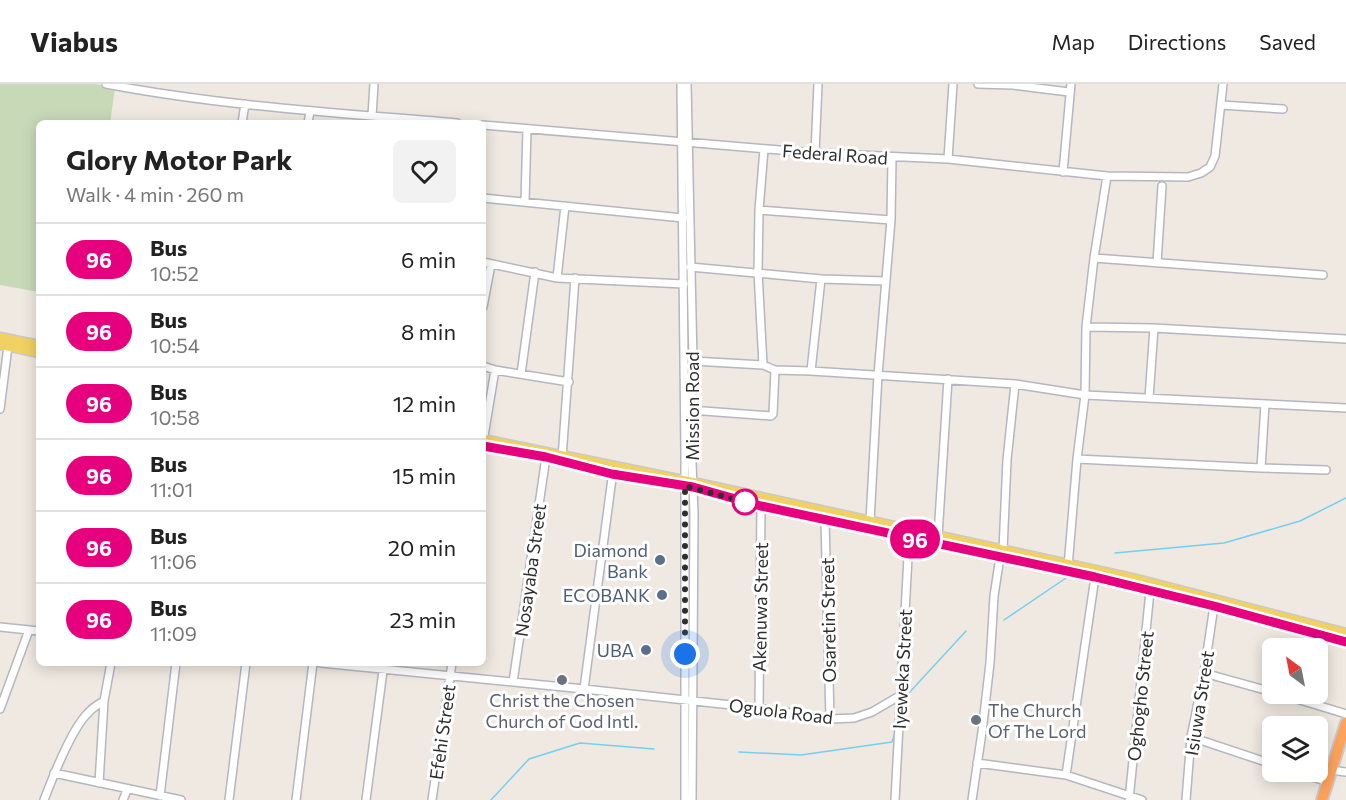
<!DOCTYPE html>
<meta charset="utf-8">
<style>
:root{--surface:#fff;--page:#f2f2f2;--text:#222;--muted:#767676;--line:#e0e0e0}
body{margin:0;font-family:Commissioner,sans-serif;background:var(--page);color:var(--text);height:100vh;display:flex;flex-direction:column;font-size:22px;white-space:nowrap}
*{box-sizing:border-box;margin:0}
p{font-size:20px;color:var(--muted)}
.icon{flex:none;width:33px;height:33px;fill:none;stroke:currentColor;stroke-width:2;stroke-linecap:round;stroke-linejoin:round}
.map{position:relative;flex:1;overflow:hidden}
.details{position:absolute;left:36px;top:36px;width:450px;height:546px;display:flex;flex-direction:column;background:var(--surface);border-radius:9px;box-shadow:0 3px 15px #0003}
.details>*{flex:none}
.badge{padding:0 12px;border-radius:20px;font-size:21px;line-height:39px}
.needle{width:39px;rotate:328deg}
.buttons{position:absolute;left:1262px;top:554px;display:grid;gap:12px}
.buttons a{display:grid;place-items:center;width:66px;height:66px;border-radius:9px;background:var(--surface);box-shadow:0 3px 15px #0003;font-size:30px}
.you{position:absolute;width:30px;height:30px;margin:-15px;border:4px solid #fff;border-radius:50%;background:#1a73e8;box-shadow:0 0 0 9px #1a73e833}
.map>.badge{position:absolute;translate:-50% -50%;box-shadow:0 0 0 3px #fff}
.round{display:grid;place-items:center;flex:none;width:63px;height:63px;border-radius:9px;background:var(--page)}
.overview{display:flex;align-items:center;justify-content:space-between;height:102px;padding:0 30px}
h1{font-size:28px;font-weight:700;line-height:45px}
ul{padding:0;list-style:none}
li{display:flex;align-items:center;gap:18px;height:72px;padding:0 30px;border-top:2px solid var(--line)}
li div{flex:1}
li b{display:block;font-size:22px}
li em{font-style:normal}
li .badge{min-width:66px;font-weight:700;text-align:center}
header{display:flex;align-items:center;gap:36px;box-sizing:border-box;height:84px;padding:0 30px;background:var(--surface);border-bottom:2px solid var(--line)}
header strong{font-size:28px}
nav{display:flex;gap:33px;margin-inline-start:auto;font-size:21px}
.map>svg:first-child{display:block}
.cemetery{fill:#c8d9b8}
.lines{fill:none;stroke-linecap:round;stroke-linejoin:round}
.stream{stroke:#75cff0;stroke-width:1.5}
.minor-casing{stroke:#b4b7c1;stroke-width:10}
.major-casing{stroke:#c9c9c9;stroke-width:11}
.highway-casing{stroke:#c9c9c9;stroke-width:14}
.minor{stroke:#fff;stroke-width:7}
.major{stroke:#f2d163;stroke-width:8}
.highway{stroke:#ffa35c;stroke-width:10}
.line-casing{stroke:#fff;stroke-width:14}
.line{stroke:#e6007e;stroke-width:9}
.walk{stroke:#2e2e2e;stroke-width:6;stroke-dasharray:0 10.8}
.stop-dot{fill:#fff;stroke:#e6007e;stroke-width:3}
.service-dot{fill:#5c6f8a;stroke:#fff;stroke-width:2}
.worship-dot{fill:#6b7280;stroke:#fff;stroke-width:2}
.labels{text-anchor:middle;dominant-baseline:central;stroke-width:6;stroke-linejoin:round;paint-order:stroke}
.street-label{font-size:18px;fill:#2e2e2e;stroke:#fff}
.service-label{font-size:18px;fill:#4e5e75;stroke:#fff;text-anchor:end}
.worship-label{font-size:18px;fill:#5b616d;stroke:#fff}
</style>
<header>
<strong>Viabus</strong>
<nav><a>Map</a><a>Directions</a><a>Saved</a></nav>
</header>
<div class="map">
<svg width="1346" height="716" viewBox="0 0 1346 716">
<rect width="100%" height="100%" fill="#efe9e1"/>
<path class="cemetery" d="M0,0h95l20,4 -5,35h-71v169l-39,-7z"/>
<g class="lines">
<path class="stream" d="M1115,469l109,-10 76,-22 46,-23
M1004,536l62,-42
M903,624l5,-14 58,-63
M739,668l62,3 91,-13 3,-9
M491,716l38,-41 51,-16 74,6"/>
<g class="minor-casing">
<path id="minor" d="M106,0c116,22 234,29 351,39
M681,0l4,368v348
M687,0l6,277 -3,49 4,104 -2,286
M978,0l35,1 56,7
M1221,21l62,4
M372,32l2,-32
M242,39l3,-19
M308,39l2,-12
M483,41l332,28 133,6 159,17 81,1 13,-4 9,-6 5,-11 8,-72
M815,69l3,-69
M948,75l5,-75
M1063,88l8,-88
M483,114l200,20
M525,118l2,-73
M759,126l132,10
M1094,174l229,17
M483,178l74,16 127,6
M1157,179l5,-77
M690,183l131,12 65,2
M557,194l8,-72
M483,223l8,-43
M1086,243l68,1 192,11
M693,277l70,4 12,5 36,1 204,13 70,11 261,13
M763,281l-5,-93 1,-62 5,-61
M483,282l12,4 74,12
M811,287l10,-92
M521,290l14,-102
M1149,314l5,-70
M0,325l8,-63
M690,326l81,6 2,-2 2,-44
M483,358l12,-72
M562,374l13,-180
M1077,375l184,9 65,2
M1261,384l4,-64
M825,436l5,199
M870,437l8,-146 13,-155 1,-63
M938,452l10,-157
M1003,466l4,-90 8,-76
M1068,483l9,-108 8,-64 1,-68 8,-69 13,-82
M1095,493l-29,198 76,25
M0,543l39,4
M321,579l263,26 175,19 71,11 24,-1 18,-6 29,-17
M1204,589l68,19
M513,598l33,-225
M584,605l29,-218
M1277,609l69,21
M759,624l2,-202
M0,625l29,-79
M1191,653l81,27
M977,679l89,12
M1294,687l34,11
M1338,687l8,1
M54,689l127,27
M99,699l5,-82 7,-38
M160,712l16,-133
M44,716c8,-21 29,-74 45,-88 4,-5 10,-8 15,-11
M123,716l4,-10
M229,716l17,-137
M296,716l17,-137
M366,716l18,-137
M432,716l20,-137
M895,716l14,-262
M972,716l10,-68 8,-69 4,-67 6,-39
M1129,716l21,-209
M1186,716l5,-63 13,-64 10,-67"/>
</g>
<g class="major-casing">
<path id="major" d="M0,253l39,8
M0,261l39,8
M483,355l210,43 440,96 213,55
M483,362l63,11 66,17 81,13 68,19 334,71 119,29 132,36"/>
</g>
<g class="highway-casing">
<path id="highway" d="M1322,716l24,-77"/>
</g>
<use href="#minor" class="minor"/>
<use href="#major" class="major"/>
<use href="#highway" class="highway"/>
</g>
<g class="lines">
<g class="line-casing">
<path id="line" d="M483,362l63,11 66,17 81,13 68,19 334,71 119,29 132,36"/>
</g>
<use href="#line" class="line"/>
<path class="walk" d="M685,570v-168l60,16"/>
</g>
<circle class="stop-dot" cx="745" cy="418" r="12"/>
<g class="service-dot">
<circle cx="660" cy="476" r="6"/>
<circle cx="662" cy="511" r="6"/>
<circle cx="646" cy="566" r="6"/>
</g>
<g class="worship-dot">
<circle cx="562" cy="596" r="6"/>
<circle cx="976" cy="636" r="6"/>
</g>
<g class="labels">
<g class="street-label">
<text transform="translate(835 70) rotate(4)">Federal Road</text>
<text transform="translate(692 322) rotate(-90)">Mission Road</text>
<text transform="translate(530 486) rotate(-82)">Nosayaba Street</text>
<text transform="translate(760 523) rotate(-89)">Akenuwa Street</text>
<text transform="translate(828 536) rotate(-91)">Osaretin Street</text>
<text transform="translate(902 585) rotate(-87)">Iyeweka Street</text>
<text transform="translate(1140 612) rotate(-84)">Oghogho Street</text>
<text transform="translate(1199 619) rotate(-81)">Isiuwa Street</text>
<text transform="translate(781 627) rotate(7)">Oguola Road</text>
<text transform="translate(442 648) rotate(-82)">Efehi Street</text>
</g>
<g class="service-label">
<text x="648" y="466">Diamond<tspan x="648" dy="21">Bank</tspan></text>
<text x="650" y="511">ECOBANK</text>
<text x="634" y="566">UBA</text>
</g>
<g class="worship-label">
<text x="562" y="616">Christ the Chosen<tspan x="562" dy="21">Church of God Intl.</tspan></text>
<text x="988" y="626" text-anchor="start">The Church<tspan x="988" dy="21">Of The Lord</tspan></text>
</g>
</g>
</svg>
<div class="buttons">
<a><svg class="needle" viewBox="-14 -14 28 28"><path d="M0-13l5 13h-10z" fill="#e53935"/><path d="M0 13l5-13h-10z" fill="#767676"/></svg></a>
<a><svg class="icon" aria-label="layers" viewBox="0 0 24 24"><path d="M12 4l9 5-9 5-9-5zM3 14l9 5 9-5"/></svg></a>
</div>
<div class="you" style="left:685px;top:570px"></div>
<b class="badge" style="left:915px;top:455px;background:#e6007e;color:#fff">96</b>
<section class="details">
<div class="overview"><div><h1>Glory Motor Park</h1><p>Walk · 4 min · 260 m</p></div><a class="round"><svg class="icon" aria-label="heart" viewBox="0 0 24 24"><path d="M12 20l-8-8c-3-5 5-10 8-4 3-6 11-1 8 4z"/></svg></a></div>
<ul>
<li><span class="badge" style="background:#e6007e;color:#fff">96</span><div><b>Bus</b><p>10:52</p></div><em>6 min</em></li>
<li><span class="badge" style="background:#e6007e;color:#fff">96</span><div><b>Bus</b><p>10:54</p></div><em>8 min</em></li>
<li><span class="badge" style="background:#e6007e;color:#fff">96</span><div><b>Bus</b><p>10:58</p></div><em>12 min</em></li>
<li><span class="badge" style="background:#e6007e;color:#fff">96</span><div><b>Bus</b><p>11:01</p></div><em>15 min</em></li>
<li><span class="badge" style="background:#e6007e;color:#fff">96</span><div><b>Bus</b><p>11:06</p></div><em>20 min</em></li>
<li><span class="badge" style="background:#e6007e;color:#fff">96</span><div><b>Bus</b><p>11:09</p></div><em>23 min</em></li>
</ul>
</section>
</div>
